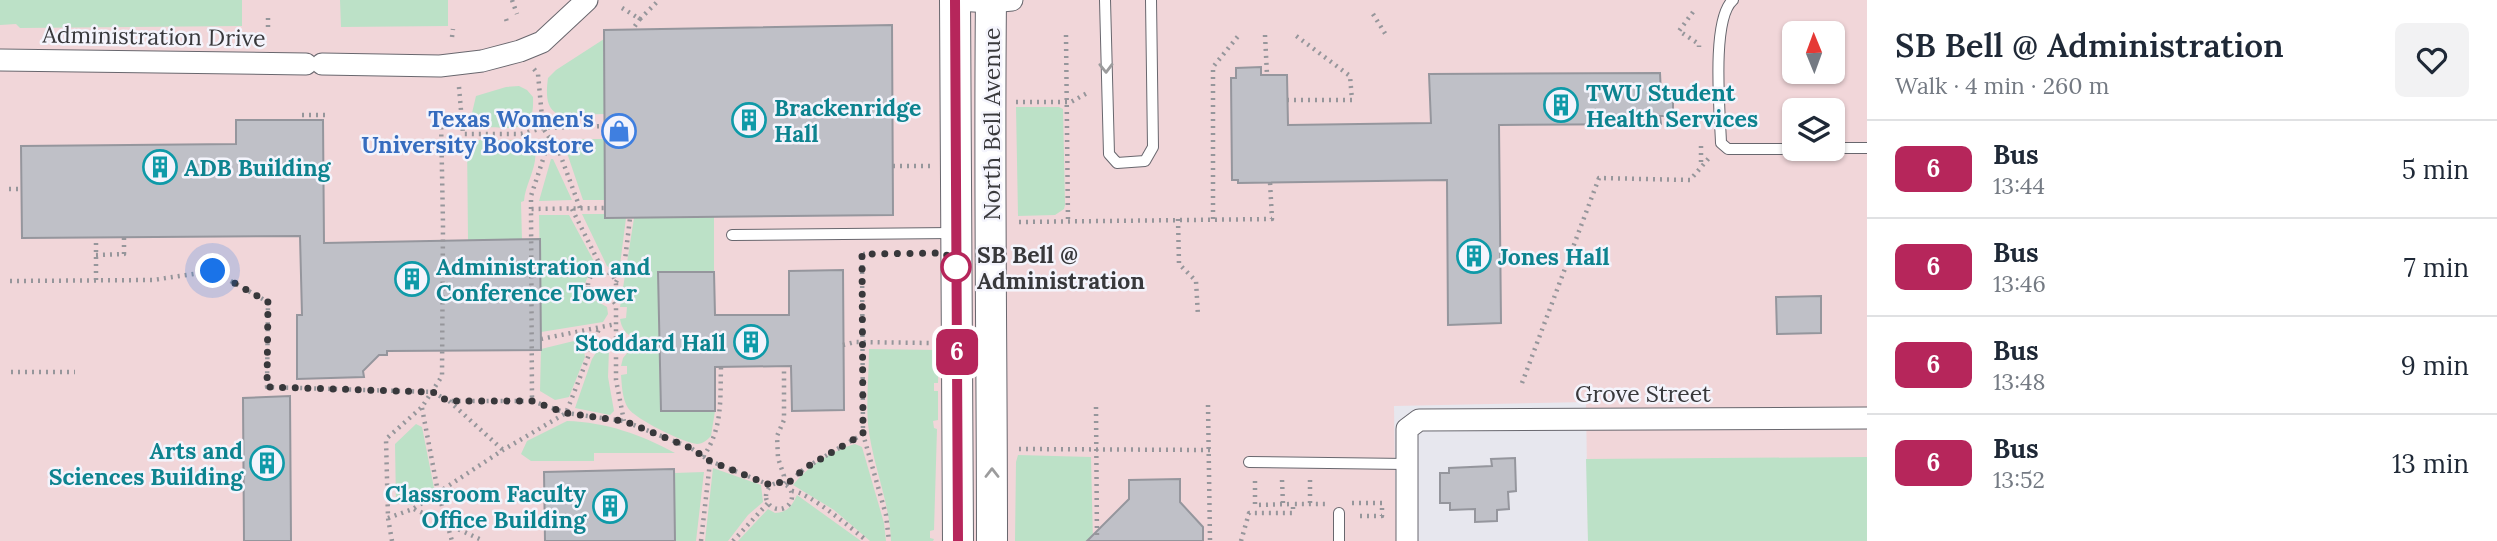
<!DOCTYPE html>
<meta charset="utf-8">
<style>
:root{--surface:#fff;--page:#f2f2f3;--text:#1f2937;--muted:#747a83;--line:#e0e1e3}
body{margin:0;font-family:Lora,serif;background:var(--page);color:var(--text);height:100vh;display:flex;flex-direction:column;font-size:26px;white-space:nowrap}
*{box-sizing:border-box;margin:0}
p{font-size:23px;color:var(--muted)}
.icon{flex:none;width:38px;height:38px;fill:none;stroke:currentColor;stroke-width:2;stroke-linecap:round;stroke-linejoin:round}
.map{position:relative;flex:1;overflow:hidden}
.sheet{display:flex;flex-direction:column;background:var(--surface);width:630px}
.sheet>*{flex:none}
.badge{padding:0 14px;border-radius:10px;font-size:24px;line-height:46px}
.needle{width:46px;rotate:359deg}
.fabs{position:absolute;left:1782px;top:21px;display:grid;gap:14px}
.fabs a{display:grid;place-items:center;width:63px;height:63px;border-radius:10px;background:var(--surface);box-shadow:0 2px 5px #0004;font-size:35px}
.you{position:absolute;width:35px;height:35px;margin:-18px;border:5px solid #fff;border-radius:50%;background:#1a73e8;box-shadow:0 0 0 10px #1a73e833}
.map>.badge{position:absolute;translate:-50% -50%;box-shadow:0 0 0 4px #fff}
.round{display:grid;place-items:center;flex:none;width:74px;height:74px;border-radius:10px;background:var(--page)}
.headline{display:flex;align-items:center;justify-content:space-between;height:119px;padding:0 28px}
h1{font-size:33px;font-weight:600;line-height:52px}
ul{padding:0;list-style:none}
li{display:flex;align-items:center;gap:21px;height:98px;padding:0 28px;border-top:2px solid var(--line)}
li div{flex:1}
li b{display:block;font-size:26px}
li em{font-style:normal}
li .badge{min-width:77px;font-weight:700;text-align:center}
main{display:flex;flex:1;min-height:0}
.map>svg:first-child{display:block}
.education{fill:#f1d6d9;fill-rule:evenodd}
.green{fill:#bce1c7}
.building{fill:#bfc0c7;stroke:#95969d;stroke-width:2}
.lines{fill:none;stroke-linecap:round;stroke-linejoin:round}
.service-casing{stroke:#68676e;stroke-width:12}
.minor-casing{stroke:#68676e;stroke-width:23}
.secondary-casing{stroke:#68676e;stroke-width:32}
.path{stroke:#96969b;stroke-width:4.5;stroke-dasharray:2 5;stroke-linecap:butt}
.service{stroke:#fff;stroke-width:10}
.minor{stroke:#fff;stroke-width:21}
.secondary{stroke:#fff;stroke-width:30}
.oneway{stroke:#9c9c9d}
.line-casing{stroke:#fff;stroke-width:16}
.line{stroke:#b6265b;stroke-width:10}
.walk{stroke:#38383b;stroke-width:7;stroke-dasharray:0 12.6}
.stop-dot{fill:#fff;stroke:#b6265b;stroke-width:3.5}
.labels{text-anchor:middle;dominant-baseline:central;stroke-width:5;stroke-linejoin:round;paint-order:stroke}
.street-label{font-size:23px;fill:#38383b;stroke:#f4f4fc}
.culture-label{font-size:23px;font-weight:bold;fill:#0d838f;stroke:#f4f4fc;text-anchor:start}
.shop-label{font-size:23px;font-weight:bold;fill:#366cbe;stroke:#f4f4fc;text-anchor:end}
.stop-label{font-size:23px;font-weight:bold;fill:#38383b;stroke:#f4f4fc;text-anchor:start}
</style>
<main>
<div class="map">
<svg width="1867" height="541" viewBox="0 0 1867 541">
<rect width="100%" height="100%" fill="#e7e7ee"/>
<path class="education" d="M0,0h1867v541h-279l-2,-139 -192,4 2,135h-1396zM1794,33h38v39h-38zM1794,110h38v39h-38z"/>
<path class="green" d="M0,0h242v26l-222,2 -4,-4 -16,1z
M340,0h108v26l-107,1z
M604,39l1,75c-36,0 -64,13 -57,-36l8,-8z
M519,86l8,4 6,7c1,24 -5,31 -29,31 -8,-1 -15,0 -23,-2l-9,-13 4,-17 30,-9z
M1016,107h43l4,2 2,96 -1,4 -9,6 -37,1z
M580,139h25v61h-22l-18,-53 6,-6z
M467,140h54l14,10c3,16 -10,35 -11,51l-3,1 1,38h-54z
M551,159h2l19,41 -33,1z
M582,214h23l1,4h20l-6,47 -3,4 -4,1 -6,-4z
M539,215h30l27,50c-2,8 -11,11 -11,21l6,12 16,9 1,7 -5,8 -62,10z
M714,217v55l-56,1 1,66c-18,1 -35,2 -39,-20l6,-1 1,-11h-7l14,-89z
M578,340l5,4 2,13 -16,40 -14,3 -15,-9 1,-42z
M601,345l7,1 1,3 -1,28 6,34 -4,4 -35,-7 17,-49z
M869,349l70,1 -1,33h-4v8h4v29l-5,1 1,7 3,1 -3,101 -4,1v7l4,1 -1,2h-42c-1,-39 -19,-77 -23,-117 -2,-24 1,-50 1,-75z
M659,351l2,60h54l-4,25c-4,4 -8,8 -14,8 -13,-1 -62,-25 -69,-36 -6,-10 -6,-22 -7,-33l6,-1v-8h-6l2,-8 5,-6z
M567,421c39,1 75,14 108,32h-81v8h-63l-10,-7 6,-13z
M416,424l6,3 12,61 -22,17 -16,-2 -1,-59z
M855,444l7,3 22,76 2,18h-16l-36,-31 -41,-25c14,-18 40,-35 62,-41z
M1018,455l73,2 2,84h-78l1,-79z
M1867,457v84h-279l-2,-82z
M713,468l48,17 2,17 -15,13 -20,26h-23z
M704,472l-8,69h-21l-1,-68z
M797,495l64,46h-123l30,-32 7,4c13,-1 17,-7 22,-18z"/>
<path class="building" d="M892,25l1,190 -288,3 -1,-188z
M1261,67v8h26l1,50 143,-2 -2,-49 231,-1 1,21 12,-1v23h-13l1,8 -162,1 2,198 -53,2 -1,-145 -209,3v-3h-6l-1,-102h5v-10z
M236,120h87l1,123 216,-4 1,111 -154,1v4h-8l-16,16 1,6 -67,2v-64h5l-2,-79 -278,2 -1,-92 215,-2z
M843,270l1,140 -52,1 -1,-45 -76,1v44h-54l-3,-139h56l1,43h74v-44z
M1821,296v37l-44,1 -1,-37z
M290,396l1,145h-47l-1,-143z
M1515,458l1,33 -8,1 1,17 -12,1v11l-22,1v-13l-25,1v-7h-10v-30h9v-5l43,-2 -1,-7z
M674,469l1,72h-130l-1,-69z
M1180,479v23l23,25v14h-116l42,-42v-19z"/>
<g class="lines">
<g class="service-casing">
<path id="service" d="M1105,0l4,154 8,9 28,-2 8,-14 -2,-147
M1733,0c-22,19 -13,112 -12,143l7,6h66
M1832,148h35
M732,235l221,-2
M1249,462l158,2
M1339,513v28"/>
</g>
<g class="minor-casing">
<path id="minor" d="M957,0l34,2 21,-2
M0,60l306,4
M322,64l118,2 42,-5 38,-10 22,-9 45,-42
M1407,541v-112l12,-9 448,-2"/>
</g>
<g class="secondary-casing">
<path id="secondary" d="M955,0l3,541
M991,0c-2,180 1,361 1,541"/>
</g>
<path class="path" d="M512,0l5,14
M622,8l18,11 -8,11
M1693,12l-14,19 20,13v3
M1373,14l13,21
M268,18v12
M506,19l2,6
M640,19l19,-19
M1066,35l2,186
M1265,35l2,40
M452,37l1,-8
M534,69l4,5 5,54 17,26 20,54
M459,87l4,47h58l22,-6 62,-2
M1287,100h65l-2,-24 -55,-41
M1016,102h55l18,-10
M302,115h26
M1701,146v20
M893,166h38
M9,189h13
M531,209v-13l19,-58
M572,209l31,62
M1178,219l1,45 17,17 2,35
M1213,219v-152l26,-32
M1019,222l253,-3 -2,-37
M865,254h-3l1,180 23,81 3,26
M96,255l28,-1v-17
M588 285a14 14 0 1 1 28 0a14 14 0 1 1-28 0Z
M96,280v-43
M10,281l143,-1 60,-9 55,31 -1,85 166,5 15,9h84l-1,-192 74,-1
M616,282l8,-14 6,-50
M610,296l6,9v75l8,41
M541,339l75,-15
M616,345l43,3
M843,345l12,-3 74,1
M11,372h64
M1522,383l77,-205 91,2 19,-22
M449,401l54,49
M532,401l34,12 58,8 67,27 19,13 60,24
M1208,405l2,136
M1096,407l1,134
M422,408l16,84 14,49
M1019,449l191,1
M703,457c20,-29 17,-57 18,-90
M1282,480l1,24
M1310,480v24
M1255,481v24l38,-1
M766 496a13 13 0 1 1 26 0a13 13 0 1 1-26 0Z
M783,483l1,-7 -6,-18 -1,-22 7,-16v-54
M786,485l19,-17 58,-34
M792,491c17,1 60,38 75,50
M1352,503h30v13h-26
M414,509l70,32
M388,518l25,-9 90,-59 63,-37 33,-84
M392,541l-4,-23 -2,-79 36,-32 20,-31 1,-152 -2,-104
M701,541l9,-79
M733,541l35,-38
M1241,541l8,-28h44v-9h33"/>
<use href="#service" class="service"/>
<use href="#minor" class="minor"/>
<use href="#secondary" class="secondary"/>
</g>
<defs><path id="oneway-chevron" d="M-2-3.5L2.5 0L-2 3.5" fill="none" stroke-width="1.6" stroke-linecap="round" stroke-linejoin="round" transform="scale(1.75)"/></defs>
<g class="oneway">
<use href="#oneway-chevron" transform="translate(1106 68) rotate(89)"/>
<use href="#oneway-chevron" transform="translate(992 473) rotate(-90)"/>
</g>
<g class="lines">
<g class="line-casing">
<path id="line" d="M955,0l3,541"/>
</g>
<use href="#line" class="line"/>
<path class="walk" d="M213,271l55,31 -1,85 166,5 15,9h84l34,12 58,8 67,27 19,13 60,24 8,-3 8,3 19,-17 58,-34 -1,-180 83,-1 11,14"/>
</g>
<defs>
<g id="building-ring" transform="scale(1.75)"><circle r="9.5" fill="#f4f4fc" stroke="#0f9aa8" stroke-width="1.5"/><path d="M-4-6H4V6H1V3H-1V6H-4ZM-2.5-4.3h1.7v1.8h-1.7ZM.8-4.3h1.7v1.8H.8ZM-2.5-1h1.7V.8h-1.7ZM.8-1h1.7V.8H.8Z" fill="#0f9aa8"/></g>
<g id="shop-ring" transform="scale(1.75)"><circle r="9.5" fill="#f4f4fc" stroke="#3f7fe0" stroke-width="1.5"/><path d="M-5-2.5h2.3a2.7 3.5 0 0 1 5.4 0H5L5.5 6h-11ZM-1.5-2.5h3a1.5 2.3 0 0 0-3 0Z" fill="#3f7fe0"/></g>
</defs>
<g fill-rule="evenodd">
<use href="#building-ring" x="1561" y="105"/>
<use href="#building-ring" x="749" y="120"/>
<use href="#shop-ring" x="619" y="131"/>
<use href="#building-ring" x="160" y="167"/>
<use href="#building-ring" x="1474" y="256"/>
<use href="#building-ring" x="412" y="279"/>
<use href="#building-ring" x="751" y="342"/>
<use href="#building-ring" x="267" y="463"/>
<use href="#building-ring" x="610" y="506"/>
</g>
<circle class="stop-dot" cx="956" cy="267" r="14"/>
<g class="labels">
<g class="street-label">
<text transform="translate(154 36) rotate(1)">Administration Drive</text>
<text transform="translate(991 124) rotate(-90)">North Bell Avenue</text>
<text x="1643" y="393">Grove Street</text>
</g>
<g class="culture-label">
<text x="1586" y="92">TWU Student<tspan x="1586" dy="26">Health Services</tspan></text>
<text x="774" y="107">Brackenridge<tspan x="774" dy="26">Hall</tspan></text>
<text x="184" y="167">ADB Building</text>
<text x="1498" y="256">Jones Hall</text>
<text x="436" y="266">Administration and<tspan x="436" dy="26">Conference Tower</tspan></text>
<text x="726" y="342" text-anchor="end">Stoddard Hall</text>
<text x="243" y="450" text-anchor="end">Arts and<tspan x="243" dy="26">Sciences Building</tspan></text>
<text x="586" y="493" text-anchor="end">Classroom Faculty<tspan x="586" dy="26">Office Building</tspan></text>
</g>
<g class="shop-label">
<text x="594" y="118">Texas Women's<tspan x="594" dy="26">University Bookstore</tspan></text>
</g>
<g class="stop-label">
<text x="977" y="254">SB Bell @<tspan x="977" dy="26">Administration</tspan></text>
</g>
</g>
</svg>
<div class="fabs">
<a><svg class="needle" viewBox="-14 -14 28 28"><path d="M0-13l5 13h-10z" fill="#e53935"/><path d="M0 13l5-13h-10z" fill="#747a83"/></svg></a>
<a><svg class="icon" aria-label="layers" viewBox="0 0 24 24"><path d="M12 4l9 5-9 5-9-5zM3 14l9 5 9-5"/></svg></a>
</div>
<div class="you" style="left:213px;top:271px"></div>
<b class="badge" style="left:957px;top:352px;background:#b6265b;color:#fff">6</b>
</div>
<section class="sheet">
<div class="headline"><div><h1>SB Bell @ Administration</h1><p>Walk · 4 min · 260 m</p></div><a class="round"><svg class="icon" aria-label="heart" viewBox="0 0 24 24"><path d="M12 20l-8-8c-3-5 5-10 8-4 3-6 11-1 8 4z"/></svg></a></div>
<ul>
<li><span class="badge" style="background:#b6265b;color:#fff">6</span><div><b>Bus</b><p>13:44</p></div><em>5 min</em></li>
<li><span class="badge" style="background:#b6265b;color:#fff">6</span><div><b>Bus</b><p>13:46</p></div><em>7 min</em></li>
<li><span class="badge" style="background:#b6265b;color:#fff">6</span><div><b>Bus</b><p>13:48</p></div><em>9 min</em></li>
<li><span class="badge" style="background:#b6265b;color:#fff">6</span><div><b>Bus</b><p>13:52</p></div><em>13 min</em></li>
</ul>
</section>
</main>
